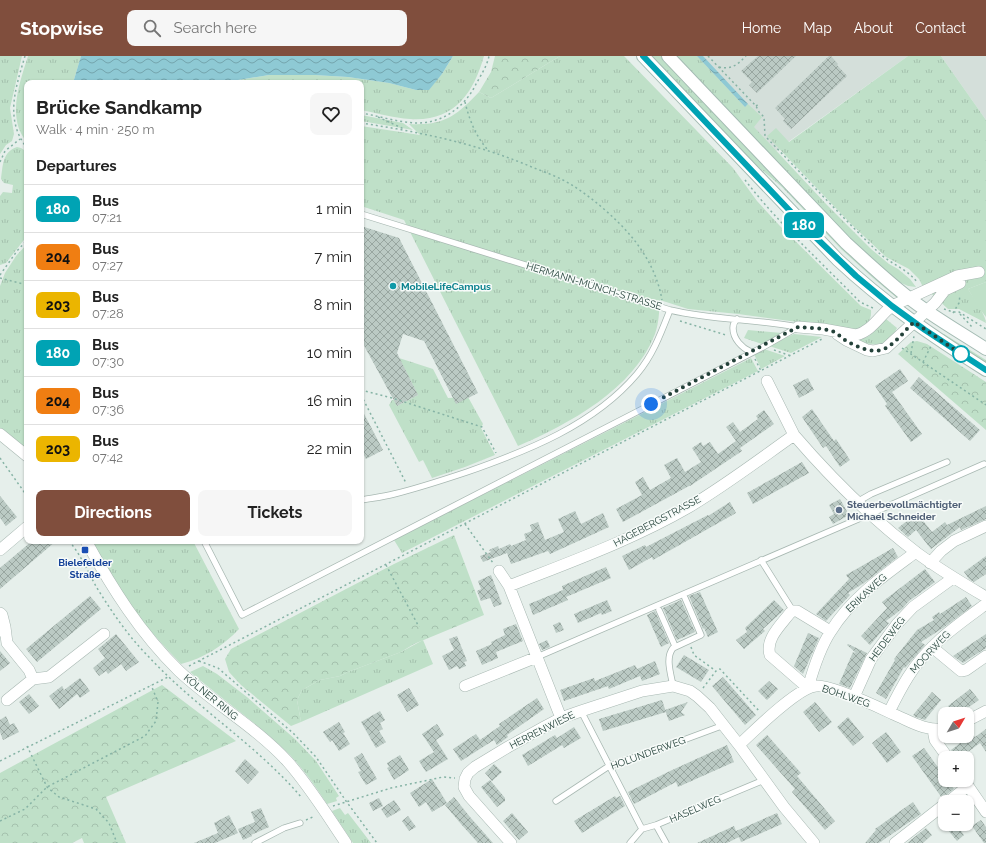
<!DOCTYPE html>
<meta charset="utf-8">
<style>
:root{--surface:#fff;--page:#f6f6f6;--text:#222;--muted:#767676;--line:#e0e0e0;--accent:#804e3d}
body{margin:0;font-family:Raleway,sans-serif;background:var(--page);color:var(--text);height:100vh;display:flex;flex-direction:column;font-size:15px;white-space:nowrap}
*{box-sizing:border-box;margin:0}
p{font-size:13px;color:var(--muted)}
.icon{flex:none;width:22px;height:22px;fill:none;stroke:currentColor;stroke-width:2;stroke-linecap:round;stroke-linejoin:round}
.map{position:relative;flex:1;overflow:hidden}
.sheet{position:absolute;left:24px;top:24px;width:340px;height:464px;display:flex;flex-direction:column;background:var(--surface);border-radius:8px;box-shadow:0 1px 3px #0004}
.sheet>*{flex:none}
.badge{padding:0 8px;border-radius:6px;font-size:14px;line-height:26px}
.needle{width:26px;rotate:51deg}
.tools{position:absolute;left:938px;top:651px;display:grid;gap:8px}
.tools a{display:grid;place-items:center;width:36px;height:36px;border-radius:8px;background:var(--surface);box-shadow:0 1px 3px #0004;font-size:20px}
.you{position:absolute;width:20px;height:20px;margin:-10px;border:3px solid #fff;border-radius:50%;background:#1a73e8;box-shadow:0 0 0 6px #1a73e833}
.map>.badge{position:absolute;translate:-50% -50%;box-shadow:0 0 0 2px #fff}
h2{padding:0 12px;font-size:15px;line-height:36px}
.round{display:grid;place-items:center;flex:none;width:42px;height:42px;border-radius:8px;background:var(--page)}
.head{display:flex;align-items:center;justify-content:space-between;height:68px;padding:0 12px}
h1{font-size:19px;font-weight:700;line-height:30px}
.primary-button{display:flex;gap:8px;margin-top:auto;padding:8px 12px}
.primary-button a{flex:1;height:46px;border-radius:8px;background:var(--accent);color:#fff;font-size:16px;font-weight:700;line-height:46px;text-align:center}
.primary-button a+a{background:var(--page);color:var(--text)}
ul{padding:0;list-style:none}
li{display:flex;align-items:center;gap:12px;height:48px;padding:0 12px;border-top:1px solid var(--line)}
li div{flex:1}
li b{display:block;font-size:15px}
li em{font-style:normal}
li .badge{min-width:44px;font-weight:700;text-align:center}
header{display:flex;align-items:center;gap:24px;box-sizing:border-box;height:56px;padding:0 20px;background:var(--accent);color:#fff}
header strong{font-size:19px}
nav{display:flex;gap:22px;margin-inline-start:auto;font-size:14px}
.search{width:280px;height:36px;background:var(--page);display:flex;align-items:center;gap:10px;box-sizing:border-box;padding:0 14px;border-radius:8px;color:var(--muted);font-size:15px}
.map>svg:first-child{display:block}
.built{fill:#d4dfda}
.grass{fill:url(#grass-tufts)}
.forest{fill:url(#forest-crowns)}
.garden{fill:#bfe0c8}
.water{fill:url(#water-waves)}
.building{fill:url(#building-cross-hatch)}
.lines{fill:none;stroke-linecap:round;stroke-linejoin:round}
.service-casing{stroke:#a8b8b2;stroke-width:7}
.minor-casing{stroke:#a8b8b2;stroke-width:12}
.secondary-casing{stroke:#a4bbb3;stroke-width:14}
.path{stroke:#86b3a5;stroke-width:1.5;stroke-dasharray:2 3;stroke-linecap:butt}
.service{stroke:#fff;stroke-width:5.5}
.minor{stroke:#fff;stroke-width:11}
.secondary{stroke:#fff;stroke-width:12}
.line-casing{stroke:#fff;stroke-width:9}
.line{stroke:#00a3b4;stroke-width:6}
.walk{stroke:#24423a;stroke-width:4;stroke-dasharray:0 7.2}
.culture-dot{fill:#0f9aa8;stroke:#f7fbf9;stroke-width:1.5}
.stop-dot{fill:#fff;stroke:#00a3b4;stroke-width:2}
.service-dot{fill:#5c6f8a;stroke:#f7fbf9;stroke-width:1.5}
.transit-dot{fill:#1a4fb4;stroke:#f7fbf9;stroke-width:1.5}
.labels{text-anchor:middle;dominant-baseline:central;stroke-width:3;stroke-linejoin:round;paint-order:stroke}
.culture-label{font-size:10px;font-weight:bold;fill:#0d838f;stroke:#f7fbf9;text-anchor:start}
.street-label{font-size:10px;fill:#24423a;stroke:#f7fbf9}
.service-label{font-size:10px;font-weight:bold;fill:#4e5e75;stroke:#f7fbf9;text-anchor:start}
.transit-label{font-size:10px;font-weight:bold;fill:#164399;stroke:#f7fbf9}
</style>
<header>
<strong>Stopwise</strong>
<div class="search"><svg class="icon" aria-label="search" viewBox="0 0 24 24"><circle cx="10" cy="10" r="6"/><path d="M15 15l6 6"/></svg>Search here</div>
<nav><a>Home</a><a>Map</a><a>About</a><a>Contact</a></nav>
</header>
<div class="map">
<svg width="986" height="787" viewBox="0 0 986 787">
<defs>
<pattern id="grass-tufts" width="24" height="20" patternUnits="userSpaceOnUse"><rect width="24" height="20" fill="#bfe0c8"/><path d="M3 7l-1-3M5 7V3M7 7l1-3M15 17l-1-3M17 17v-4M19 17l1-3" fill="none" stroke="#a4c1ad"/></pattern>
<pattern id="forest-crowns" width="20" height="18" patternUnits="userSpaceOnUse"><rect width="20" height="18" fill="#bfe0c8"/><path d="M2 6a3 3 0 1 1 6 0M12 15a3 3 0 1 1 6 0" fill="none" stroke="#a4c1ad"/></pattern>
<pattern id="water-waves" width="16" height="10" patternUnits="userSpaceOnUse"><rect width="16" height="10" fill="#8ec9d4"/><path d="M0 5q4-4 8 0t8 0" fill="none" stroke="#74a5ad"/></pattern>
<pattern id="building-cross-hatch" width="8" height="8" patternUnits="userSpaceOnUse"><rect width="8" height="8" fill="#bbcac4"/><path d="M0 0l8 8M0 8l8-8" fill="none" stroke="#98a6a0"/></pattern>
</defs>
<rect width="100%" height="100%" fill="#e6efeb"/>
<path class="built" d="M677,0h231l-120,86 -8,7 -10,6z
M941,0h45v64z"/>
<path class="grass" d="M0,0h22l-12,52 4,26 -2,7 -6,4 -6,9z
M28,0h53l-8,27h-46v59c-21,-24 -7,-60 1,-86z
M453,0h31c-11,39 -31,66 -74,63 -17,-1 -33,-6 -49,-9v-27h-141l49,-8h45l34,2 41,6 27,7h12l14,-16z
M560,0h64l109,112 24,33 23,25 81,80 10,4c1,12 -5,14 -14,20l-119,-16 -50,-5 -28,-9c-1,12 -1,23 -5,34 -21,55 -86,90 -137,112l-114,-226 -43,-14v-80l59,9 -11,-11c35,2 47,-8 70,-32l12,6z
M651,0h10l157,166 81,75 -2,1 -24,-20 -32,-29 -59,-62 -33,-28z
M677,0h20l48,51 3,-3 14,13 -8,10 73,78 44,44 18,15 9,5 12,10 6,8 -8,-1 -9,-4 -42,-36 -110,-115z
M908,0h33l45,64v162l-18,7c5,8 18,26 18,34l-27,-14h-11l-26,-24 -3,-6 -10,-10 -23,-12 -36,-34 -83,-87 9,-8 13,14z
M361,59l42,8 10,7 -52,-9z
M17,91l4,1 6,4v84l-21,27 -6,2v-69l3,-4 9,1 1,-8 -9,-2 -3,-4c2,-13 1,-27 16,-32z
M27,188v206l-27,-21v-143l5,-13 11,-17z
M886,263l11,9c-8,18 -23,19 -39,13l11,-5z
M748,274l34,3 -20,11 -18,-6z
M794,278l28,3 -31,16 -22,-7z
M944,278l42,26v3l-43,-27z
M764,293l21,7 -24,13 -7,-15z
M399,302l34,11 15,29 20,-1 15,27 -2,4 14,27 -30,12 -33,11 -9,-18 -4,2 -30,-57 3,-5h2l3,6 21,-11z
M751,302l7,13 -356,182 -8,-13z
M92,485h101l46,88c-16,17 -35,29 -58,35 -18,-19 -36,-38 -51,-59 -14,-20 -26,-42 -38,-64z
M423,584l10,24 -132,58 -4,-22 5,-10 18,-10 20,-4 8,-4 53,-20z
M203,610l14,8 30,23 48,42 21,22 23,35 -3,2 1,3 -10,3c-11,-17 -23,-34 -37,-49 -30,-30 -67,-55 -100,-83z
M340,752l5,7 3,-2 23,30h-18l-21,-32z"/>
<path class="forest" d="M495,0h65l-69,42 -12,-6 12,-20z
M917,285l10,3 59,38v48l-88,-76 13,-12z
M454,479l30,80 -70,29 -13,8 -53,20 -8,4 -20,4 -18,10 -5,10 4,22 -10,4 -50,-41 -12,-13 -4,-13 6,-10 163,-85z
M162,629l74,56 -130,56 20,46h-42l-2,-5 -10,5h-72v-70z"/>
<path class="garden" d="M986,226v35l-7,-9 -11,-19z"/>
<path class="water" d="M81,0h372l-11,18 -13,16h-13l-27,-7 -41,-6 -34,-2h-45l-49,8h-147z
M697,0h6l45,48 -3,3z"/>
<path class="building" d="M758,0h38l-39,37 -8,-8 3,-3 -11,-11z
M829,0h2l7,8 -1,1 10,11 -56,53 -8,-8 2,-2 -10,-11z
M361,170l38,12 79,155 -22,11 -32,-63 -21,-7 -6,19 21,42 -21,11 -36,-66z
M900,313l8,12 -16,11 30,42 -11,8 -26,-36 2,-2 -12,-18z
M919,321l61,53 -10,11 -60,-53z
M808,322l6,12 -15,8 -6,-13z
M361,352l22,42 -17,9 -5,-10z
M812,353l22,32 2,-2 14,21 -10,7 -14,-21 -3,2 -21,-31z
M764,354l10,14 -34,24 2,3 -52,35h-1l-66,36 -7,-13 26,-14 -7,-13 8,-5 7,13 21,-12 -7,-13 13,-7 8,14 16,-10 -9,-14 9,-6 2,4 7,-4 8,12 18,-13 -10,-14 7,-5 7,10 18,-13 -2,-3z
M802,406l7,11 -56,31 -6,-11z
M0,440l17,21 -11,9 -6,-8z
M840,443l9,16 -16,9 -4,-7 5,-3 -5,-9z
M730,446l6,11 -83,47 -1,-3 -23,13 -7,-14 23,-11 1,2 62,-32v1z
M986,450v13l-25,11 -1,-3 -29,22 -15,-19 -8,7 -10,-9 19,-15 15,19 13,-10 2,3z
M575,455l6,13 22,-11 6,14 -59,27 -2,-3 -37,13 -4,-11 -24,9 -3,-6 11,-4 -2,-2 9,-4 1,3 11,-5 1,2 15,-6 -2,-6 8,-3 -2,-6 8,-3 7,18 19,-8 -6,-13z
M32,485h24l-56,48v-21z
M893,492l5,9 -34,26 -16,10 2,2 -24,26 -10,-7 33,-35 -3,-4z
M986,500v18l-12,8 -5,-3 -5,-7z
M606,511l5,11 -45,19 2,3 -35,15 -4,-11 34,-14 -1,-4z
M925,513l10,13 -26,19 -7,8 -16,12 3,2 -19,22 -9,-9 26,-28 -5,-6z
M491,519l11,29 -8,3 -4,-9 -9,3 -4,-10 4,-2 -3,-8z
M700,536l18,40 -10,5 -4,-9 -1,1 -14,-33z
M90,540l11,13 -64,53 -11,-13z
M966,541l6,9 -29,22 -22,14 4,3 -20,23 -1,-1 -18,32 -10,-6 19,-33 -1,-1 23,-29 17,-10 -2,-3 7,-5 1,2z
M607,544l5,11 -10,4 -1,-2 -23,10 -4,-9z
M681,544l14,32 -18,8 -14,-32z
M774,544l10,10 -21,19 2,2 -21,18 -8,-9 11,-8 -2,-4z
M655,555l14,32 -8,4 -14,-32z
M560,566l4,8 -8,3 -3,-8z
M516,568l7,17 -27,11 2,6 -16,7 -6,-14 16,-7 -1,-2 14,-7 -2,-6z
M808,577l11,5 -16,36 -9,-8z
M116,578l23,28 -13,9 -5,-7 -13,10 -2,-3 -7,5 -6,-8 12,-10 -7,-9z
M986,578v14l-14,9 -9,6 -10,-7z
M457,580l10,25 -3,1 2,4 -7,3 -2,-3 -8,4 -7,-14 12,-6 -5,-11z
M547,584l3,7 -8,3 -3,-6z
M848,588l19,9 -17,35 -11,-4 14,-32 3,1 -9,-8z
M0,595l10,12 -10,8z
M684,599l25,15 -8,12 -25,-15z
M655,605l5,13 -18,7 -2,-5 -31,13 -1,-3 -44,15 -4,-11 34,-12 1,3 40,-16 2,4z
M723,621l33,38 -11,10 -33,-39z
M80,622l10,13 -10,7 -3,-4 -18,15 -10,-13 13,-10 2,4z
M769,625l9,8 -11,11 -9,-9z
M409,632l10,17 -12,7 -10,-17z
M970,633l9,11 -20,14h-4l-7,-8z
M932,636l9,8 -16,20 -9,-3 -3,-2z
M29,638l10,12 -10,8 -10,-12z
M537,642l7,11 -37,26 1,2 -11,8 -3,-5 -33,21 -8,-12 23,-15 4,6 20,-14 -1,-2z
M662,644l4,12 -63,19 -4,-12z
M688,646l-7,10 4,3 -16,6 -4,-11z
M815,646l17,20 -13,10 -16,-20z
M380,655l5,9 -5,3 3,6 -4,2 7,11 -10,6 -15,-26z
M6,660l4,9 4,-2 5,9 -16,8 -3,-8v-12z
M848,661l16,20 -11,9 -16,-19z
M339,666l6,10 -2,1 7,11 -11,7 -7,-11 -2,2 -7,-10z
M437,668l7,11 -8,5 12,19 -22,13 -7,-11 15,-9 -12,-18z
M574,671l7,11 -17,10 -2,-3 -34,21 -6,-11 33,-20 2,3z
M986,673v23l-6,-9 -20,15h-2l-7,-8 21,-16 3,3z
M886,676l15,20 -14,11 -15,-20z
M767,679l34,38 -4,3 38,45 -10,9 -33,-38 3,-3 -39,-44z
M727,689l7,17 -56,25 -2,-5 -42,22 -6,-12 42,-21z
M924,692l21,29v3h2l7,9 -12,9 -30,-42z
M362,697l15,26 -11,6 -8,-13 3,-1 -7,-13z
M400,699l9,15 -15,10 -7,-12 2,-1 -2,-4z
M245,703l14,13 -11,12 -13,-13z
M494,708l8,8 -10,9 -7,-8z
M432,723l15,24 -15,9 -6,-10 -7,5 -9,-14z
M490,724l15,18v3l-8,6 -16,-20z
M615,740l1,2 4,-2 5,10 -43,27 -8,-12z
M454,741l16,20 23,26h-15l-17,-19 -16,-19z
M379,742l4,8 -10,5 -4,-8z
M394,744l7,10 -14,8 -6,-9z
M913,746l8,12 -42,29h-14l11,-13 -1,-1z
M261,752l8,19 -18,8 1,1 -9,4 -5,-11 17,-7 -4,-10z
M512,757l16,19 -9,8 -16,-19z
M777,757l5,11 -41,18 -2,-5 -12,6h-30l37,-17 2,5z
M229,759l9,18 -23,10h-21l24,-10 -4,-10z
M408,760l8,11 -7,4 -7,-10z
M981,764l5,7v16h-2l-12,-17z
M943,768h13l8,11 -7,6z
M926,772l6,7 -9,8h-16z"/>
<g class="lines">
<g class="service-casing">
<path id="service" d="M361,158l309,96c42,10 85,9 128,17
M737,263c-2,2 -4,6 -4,9 0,11 9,20 18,24
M361,444c11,-2 22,-3 33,-6 25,-6 49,-14 73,-22 60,-21 127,-47 170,-98 16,-19 24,-41 33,-64
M857,446l14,-8 76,-32
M204,485l38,74 521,-268 35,-20
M761,504l32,51
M659,554l16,36
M537,601l333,-143 114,-50
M673,630c-2,-12 -8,-28 0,-38l28,-13 -16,-37
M581,655l61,118
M556,745l53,-35 53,-18 62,-23
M656,769l10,18
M255,787l29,-15 16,-5
M630,787l12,-14 14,-4 108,-45"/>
</g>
<g class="minor-casing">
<path id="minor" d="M798,271l25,2 33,6c16,-4 23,-19 36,-29l65,-30 22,-4
M837,278l9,6 21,10 6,1 13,-3 49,-45 10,-13 15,-7
M767,325l27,54
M0,378l27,22
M86,485c26,47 54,92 93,130 34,32 77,56 109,91 22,25 39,53 58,81
M0,494l27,-23
M930,507l11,-12 13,-10 32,-15
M499,515l10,15
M0,557l2,2 3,12 -5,4
M5,571l2,16 22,27 4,9
M830,575l-33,-20h-4l-3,2c-9,12 -25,26 -20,42l38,33c5,-18 13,-42 23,-57 21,-34 54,-56 85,-79
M932,591l29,24 5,-1 20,-14
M33,623l16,-2 55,-43
M465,630l72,-29
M854,641l17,-38 26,-35 16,-17 40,-29
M7,644l26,-21
M889,656c6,-12 12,-24 19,-35 20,-32 48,-51 78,-73
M561,662l-52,-132c61,-24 123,-46 180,-79 37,-22 71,-48 105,-72 37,43 77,83 123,118 22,16 45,30 69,44
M967,665l19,-10
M933,674l2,10 13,18
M739,689c14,-13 59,-58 77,-59 14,-2 62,21 77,28 19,8 31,17 52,15
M964,724l22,32
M948,746l20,-16
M511,787l-42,-47 -5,-9 1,-8 3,-6 7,-6 33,-20 36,-20 17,-9 20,-7 61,-20 31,-5 17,5 7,5 13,12 29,37 45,62 30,36
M895,787l50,-39"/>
</g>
<g class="secondary-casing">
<path id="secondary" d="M643,0l195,204c46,43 94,76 148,110
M668,0l178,187c21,19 41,38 63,55 24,19 51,34 77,51"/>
</g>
<path class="path" d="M25,0c-9,31 -21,63 2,92
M708,0l48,50 3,6 5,5 1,19c38,39 75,79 114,117 12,11 28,16 38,29
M719,11c13,3 19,-3 27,-11
M465,46c4,17 11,35 23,48
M756,50l4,-3
M361,57c18,3 36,9 54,10 27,1 50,-16 61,-39 5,-9 11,-18 13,-28
M378,61l26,12
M361,67c59,9 118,21 173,45 14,5 29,11 41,19 17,11 33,25 47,39 20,21 35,45 40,74
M0,106l5,-11 15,-12
M745,124c34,44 76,82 115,122l15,7
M0,219l17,-24 10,-11
M0,222l27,7
M944,253l9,3h6l27,17
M953,257l6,-10 1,-8
M960,258l12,13
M680,265l46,14
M902,292l84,57
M774,294l17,6
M911,297l3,-17
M755,303l6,12
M923,306l8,-16
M361,334l31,8 90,29 14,26
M361,339l45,88
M0,402l27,38
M465,468l28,39
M69,485c12,14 19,31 28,47 15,24 31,48 51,68 48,52 108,88 154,142
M386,509l33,62
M691,591l3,8 22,16
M199,605l19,7 75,65 23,24 30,44 31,42
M189,610l633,-327
M703,632l13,-17 4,-2 40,43
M27,690l20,41 12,10 37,12 13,14 8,20
M0,705l170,-85
M333,750l58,-18 52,-11 12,1
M306,764l9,-4
M0,765l25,-12 22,-22 98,-51 11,-15 2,-19 -7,-17"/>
<use href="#service" class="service"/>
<use href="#minor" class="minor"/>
<use href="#secondary" class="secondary"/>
</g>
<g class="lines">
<g class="line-casing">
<path id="line" d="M643,0l166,175 47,45 36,30 33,24 61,40"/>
</g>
<use href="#line" class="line"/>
<path class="walk" d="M651,348l147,-77c11,1 24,1 34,4 5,2 9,6 13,9 12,7 28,15 41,8 11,-6 19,-18 28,-26l47,32"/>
</g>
<circle class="culture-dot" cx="393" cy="230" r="4"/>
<circle class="stop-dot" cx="961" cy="298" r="8"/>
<circle class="service-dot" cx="839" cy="454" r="4"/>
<rect class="transit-dot" x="81" y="490" width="8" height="8" rx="2"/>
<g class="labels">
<g class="culture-label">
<text x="401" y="230">MobileLifeCampus</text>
</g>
<g class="street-label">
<text transform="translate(594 230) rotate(17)">HERMANN-MÜNCH-STRASSE</text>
<text transform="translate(657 465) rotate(-28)">HAGEBERGSTRASSE</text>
<text transform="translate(866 537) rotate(-43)">ERIKAWEG</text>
<text transform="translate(887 583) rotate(-53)">HEIDEWEG</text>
<text transform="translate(930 596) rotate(-47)">MOORWEG</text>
<text transform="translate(846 640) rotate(19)">BOHLWEG</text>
<text transform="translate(211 641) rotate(39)">KÖLNER RING</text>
<text transform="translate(542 674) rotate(-27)">HERRENWIESE</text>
<text transform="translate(648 697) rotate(-20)">HOLUNDERWEG</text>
<text transform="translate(695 753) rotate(-23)">HASELWEG</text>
</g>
<g class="service-label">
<text x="847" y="448">Steuerbevollmächtigter<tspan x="847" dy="12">Michael Schneider</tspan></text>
</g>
<g class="transit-label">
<text x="85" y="506">Bielefelder<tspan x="85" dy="12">Straße</tspan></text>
</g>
</g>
</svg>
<div class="tools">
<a><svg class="needle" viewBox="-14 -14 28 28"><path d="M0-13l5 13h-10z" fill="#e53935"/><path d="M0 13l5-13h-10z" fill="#767676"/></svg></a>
<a>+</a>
<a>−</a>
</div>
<div class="you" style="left:651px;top:348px"></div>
<b class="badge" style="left:804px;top:169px;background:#00a3b4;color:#fff">180</b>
<section class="sheet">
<div class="head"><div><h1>Brücke Sandkamp</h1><p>Walk · 4 min · 250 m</p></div><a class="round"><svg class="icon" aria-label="heart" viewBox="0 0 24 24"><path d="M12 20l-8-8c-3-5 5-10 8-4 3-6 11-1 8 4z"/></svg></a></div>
<h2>Departures</h2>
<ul>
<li><span class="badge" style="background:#00a3b4;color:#fff">180</span><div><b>Bus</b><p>07:21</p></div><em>1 min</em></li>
<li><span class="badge" style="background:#f07e12;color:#111">204</span><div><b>Bus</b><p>07:27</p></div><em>7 min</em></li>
<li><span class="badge" style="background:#ebb500;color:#111">203</span><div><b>Bus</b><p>07:28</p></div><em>8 min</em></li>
<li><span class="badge" style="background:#00a3b4;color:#fff">180</span><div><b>Bus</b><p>07:30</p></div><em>10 min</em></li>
<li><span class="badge" style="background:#f07e12;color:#111">204</span><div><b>Bus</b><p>07:36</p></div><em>16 min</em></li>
<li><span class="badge" style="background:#ebb500;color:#111">203</span><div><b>Bus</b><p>07:42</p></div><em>22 min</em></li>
</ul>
<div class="primary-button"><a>Directions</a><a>Tickets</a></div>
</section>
</div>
